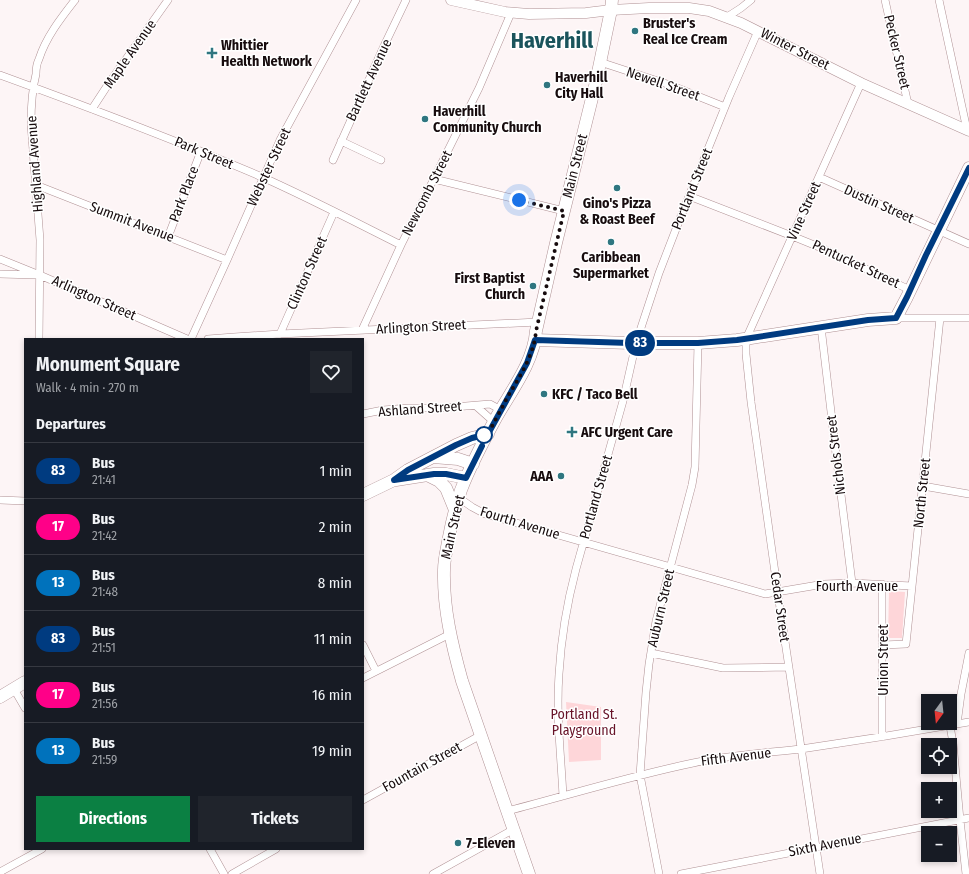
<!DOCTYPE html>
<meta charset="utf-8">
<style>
:root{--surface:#171b24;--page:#20242c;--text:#f1f3f6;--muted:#9ea1a6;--line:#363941;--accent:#0b8043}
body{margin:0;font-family:"Fira Sans Condensed",sans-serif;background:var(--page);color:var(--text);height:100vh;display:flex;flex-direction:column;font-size:15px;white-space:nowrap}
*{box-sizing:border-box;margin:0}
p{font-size:13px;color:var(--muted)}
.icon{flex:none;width:22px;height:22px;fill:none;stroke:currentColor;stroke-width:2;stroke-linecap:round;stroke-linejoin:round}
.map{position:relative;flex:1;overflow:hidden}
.drawer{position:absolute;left:24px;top:338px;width:340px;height:512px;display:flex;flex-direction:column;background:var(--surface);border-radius:0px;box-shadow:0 2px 6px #0003}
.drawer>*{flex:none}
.badge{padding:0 8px;border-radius:13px;font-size:14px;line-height:26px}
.needle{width:26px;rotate:195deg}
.tools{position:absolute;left:921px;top:694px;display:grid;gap:8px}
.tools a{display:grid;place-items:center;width:36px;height:36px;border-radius:0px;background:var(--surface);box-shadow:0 2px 6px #0003;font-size:20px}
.you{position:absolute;width:20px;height:20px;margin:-10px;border:3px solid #fff;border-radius:50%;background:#1a73e8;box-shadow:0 0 0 6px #1a73e833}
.map>.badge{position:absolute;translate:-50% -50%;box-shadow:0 0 0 2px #fff}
h2{padding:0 12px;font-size:15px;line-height:36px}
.round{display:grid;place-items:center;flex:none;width:42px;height:42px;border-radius:0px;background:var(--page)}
.headline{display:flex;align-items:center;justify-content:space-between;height:68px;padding:0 12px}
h1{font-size:19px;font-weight:700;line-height:30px}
.button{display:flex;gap:8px;margin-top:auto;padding:8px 12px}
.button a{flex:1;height:46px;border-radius:0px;background:var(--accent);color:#fff;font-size:16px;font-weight:700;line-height:46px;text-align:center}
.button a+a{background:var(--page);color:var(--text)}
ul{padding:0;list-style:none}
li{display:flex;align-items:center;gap:12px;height:56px;padding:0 12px;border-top:1px solid var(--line)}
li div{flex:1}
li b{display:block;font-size:15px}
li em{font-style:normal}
li .badge{min-width:44px;font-weight:700;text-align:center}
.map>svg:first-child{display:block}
.green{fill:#fed6d9}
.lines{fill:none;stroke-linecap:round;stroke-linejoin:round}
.street-casing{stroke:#b09194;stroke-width:8}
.secondary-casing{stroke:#b09194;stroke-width:11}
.primary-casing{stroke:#b09194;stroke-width:13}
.street{stroke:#fff;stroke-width:7}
.secondary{stroke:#fff;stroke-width:10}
.primary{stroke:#fff;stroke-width:12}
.line-casing{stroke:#fff;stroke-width:9}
.line{stroke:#003b80;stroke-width:6}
.walk{stroke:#170c0e;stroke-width:4;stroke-dasharray:0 7.2}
.poi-dot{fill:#2f7680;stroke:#fff;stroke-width:1.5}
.stop-dot{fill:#fff;stroke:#003b80;stroke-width:2}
.labels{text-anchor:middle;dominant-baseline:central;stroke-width:3;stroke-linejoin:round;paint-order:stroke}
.poi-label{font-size:14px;font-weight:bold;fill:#170c0e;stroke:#fff;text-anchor:start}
.street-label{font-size:14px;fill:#170c0e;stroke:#fff}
.park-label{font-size:14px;fill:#681328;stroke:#fff}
.town-label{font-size:22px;font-weight:bold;fill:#1a545c;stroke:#fff}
</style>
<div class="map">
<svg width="969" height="874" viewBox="0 0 969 874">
<rect width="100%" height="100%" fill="#fdf5f6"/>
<path class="green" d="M889,591l16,1 -3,46h-14z
M566,702l35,5v53l-32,2z"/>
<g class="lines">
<g class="street-casing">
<path id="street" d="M885,0l23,104
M939,0l28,130
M727,17l14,-9 10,-8
M600,62l70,23 55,22
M0,75c88,32 176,65 262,102 47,21 93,45 139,68
M92,109l17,-26 59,-83
M341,141l40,19
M333,160l51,-114 22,-46
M819,177l150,67
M434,179l130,32
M36,185l191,75
M689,196l103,40 32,13 86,41
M168,237l33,-86
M0,259l42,17 145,63
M0,274l36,1
M896,318h73
M821,327l15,127 16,129
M362,330l39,-85 78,-157 32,-75
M280,334l54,-122
M39,339l1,-99 -9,-116c0,-17 1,-34 5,-50 0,-5 1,-11 3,-15 7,-22 22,-41 36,-59
M191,339l36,-79 53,-120 76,-140
M208,339l26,-2 46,-3 258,-12
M476,406l18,16
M363,414l20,-4 25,-2h34l48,-4 11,6
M923,486l46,8
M459,498l13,9 13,7 280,80 59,-10 28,-1 60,3
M0,500l25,1
M882,584v153
M363,645l13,26
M883,645l23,-1 34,-326
M651,653l72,15 66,-1
M363,678l87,-44
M14,689l11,19
M957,724l4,-30 8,-41
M950,726l3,17 7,77 6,54
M563,796c-2,-40 -7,-81 -4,-122 2,-35 8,-71 17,-105l47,-168 13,-58 23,-70 22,-57 48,-119 29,-66
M363,800l118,-65
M507,811c62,-16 123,-35 186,-48 35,-8 72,-10 108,-14 56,-8 112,-17 168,-27
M210,849l14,25
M0,872l42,-23
M232,874l44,-25
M433,874l81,-45
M659,874l-19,-99 6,-83 3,-28 7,-43 36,-136 3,-18 3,-124
M681,874l288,-56
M820,874l-40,-266 -29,-206 -5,-48v-15l115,-256"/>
</g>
<g class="secondary-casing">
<path id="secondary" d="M451,0l54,12 24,2 57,-1 25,-3 38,-2h40l20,3 32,12 120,60 108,48"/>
</g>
<g class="primary-casing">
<path id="primary" d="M535,340l95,3h68l39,-3 14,-2 117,-18 28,-2 11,-21 62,-129
M433,457l25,2 15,5
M427,475l12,6 7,7 9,22
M396,480l38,-6h12l20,4
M363,495l31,-15 14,-10 48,-25 16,-7 16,-4
M0,697l25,-15
M529,874l-67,-193c-10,-36 -19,-73 -18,-111 0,-11 3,-22 5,-33 3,-16 7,-32 12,-47 10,-26 23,-50 36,-74 15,-26 37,-55 39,-85l20,-88 40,-161 15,-72 1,-10"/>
</g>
<use href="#street" class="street"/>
<use href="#secondary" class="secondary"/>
<use href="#primary" class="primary"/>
</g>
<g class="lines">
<g class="line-casing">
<path id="line" d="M482,446l-16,32 -20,-4h-12l-40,6 14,-10 48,-25 16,-7 16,-4 39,-71 8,-23 95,3h68l39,-3 14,-2 117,-18 28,-2 11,-21 19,-42 43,-87"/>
</g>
<use href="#line" class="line"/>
<path class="walk" d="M484,435l-4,1 8,-2c6,-12 13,-24 19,-36 12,-21 27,-42 29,-67l28,-120 -45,-11"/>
</g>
<g class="poi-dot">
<circle cx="635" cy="31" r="4"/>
<path d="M210 47h4v4h4v4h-4v4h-4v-4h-4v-4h4z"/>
<circle cx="547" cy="85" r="4"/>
<circle cx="425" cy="119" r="4"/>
<circle cx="617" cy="188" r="4"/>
<circle cx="611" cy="242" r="4"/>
<circle cx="533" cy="286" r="4"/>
<circle cx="544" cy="394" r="4"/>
<path d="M570 426h4v4h4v4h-4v4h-4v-4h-4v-4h4z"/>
<circle cx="561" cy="476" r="4"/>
<circle cx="458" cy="843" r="4"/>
</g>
<circle class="stop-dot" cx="484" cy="435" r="8"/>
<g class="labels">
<g class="poi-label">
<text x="643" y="23">Bruster's<tspan x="643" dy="16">Real Ice Cream</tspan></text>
<text x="221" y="45">Whittier<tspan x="221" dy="16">Health Network</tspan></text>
<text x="555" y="77">Haverhill<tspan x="555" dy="16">City Hall</tspan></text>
<text x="433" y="111">Haverhill<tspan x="433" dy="16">Community Church</tspan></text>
<text x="617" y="203" text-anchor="middle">Gino's Pizza<tspan x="617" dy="16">&amp; Roast Beef</tspan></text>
<text x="611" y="257" text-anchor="middle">Caribbean<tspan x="611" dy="16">Supermarket</tspan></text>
<text x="525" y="278" text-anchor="end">First Baptist<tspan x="525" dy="16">Church</tspan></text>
<text x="552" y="394">KFC / Taco Bell</text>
<text x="581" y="432">AFC Urgent Care</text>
<text x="553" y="476" text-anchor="end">AAA</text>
<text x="466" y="843">7-Eleven</text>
</g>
<g class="street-label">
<text transform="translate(795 49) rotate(27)">Winter Street</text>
<text transform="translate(897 52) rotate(77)">Pecker Street</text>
<text transform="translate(130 54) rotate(-55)">Maple Avenue</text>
<text transform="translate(369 80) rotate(-65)">Bartlett Avenue</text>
<text transform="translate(663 84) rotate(19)">Newell Street</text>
<text transform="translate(204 153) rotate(23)">Park Street</text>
<text transform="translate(35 164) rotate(-94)">Highland Avenue</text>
<text transform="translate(575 166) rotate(-76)">Main Street</text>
<text transform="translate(269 167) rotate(-65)">Webster Street</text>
<text transform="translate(692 189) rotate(-68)">Portland Street</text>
<text transform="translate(427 193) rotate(-63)">Newcomb Street</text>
<text transform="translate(184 194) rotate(-69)">Park Place</text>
<text transform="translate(879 204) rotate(24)">Dustin Street</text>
<text transform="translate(804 211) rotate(-66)">Vine Street</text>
<text transform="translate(132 222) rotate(21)">Summit Avenue</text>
<text transform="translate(856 264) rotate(25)">Pentucket Street</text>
<text transform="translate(307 273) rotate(-66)">Clinton Street</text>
<text transform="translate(94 298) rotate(24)">Arlington Street</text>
<text transform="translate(421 327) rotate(-3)">Arlington Street</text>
<text transform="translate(420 409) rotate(-4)">Ashland Street</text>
<text transform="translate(836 455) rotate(-97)">Nichols Street</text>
<text transform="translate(922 493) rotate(-84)">North Street</text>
<text transform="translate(596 497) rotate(-74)">Portland Street</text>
<text transform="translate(520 523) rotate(17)">Fourth Avenue</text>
<text transform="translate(453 527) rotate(-77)">Main Street</text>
<text x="857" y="586">Fourth Avenue</text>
<text transform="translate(780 607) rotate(82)">Cedar Street</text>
<text transform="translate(661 608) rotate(-77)">Auburn Street</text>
<text transform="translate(883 660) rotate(-90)">Union Street</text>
<text transform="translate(736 757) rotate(-7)">Fifth Avenue</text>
<text transform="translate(422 767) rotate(-29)">Fountain Street</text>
<text transform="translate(825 845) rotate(-11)">Sixth Avenue</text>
</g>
<g class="park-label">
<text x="584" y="714">Portland St.<tspan x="584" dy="16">Playground</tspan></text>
</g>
<g class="town-label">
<text x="552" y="40">Haverhill</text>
</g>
</g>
</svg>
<div class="tools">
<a><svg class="needle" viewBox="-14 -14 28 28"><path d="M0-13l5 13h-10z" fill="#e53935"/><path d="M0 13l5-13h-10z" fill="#9ea1a6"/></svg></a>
<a><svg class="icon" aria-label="locate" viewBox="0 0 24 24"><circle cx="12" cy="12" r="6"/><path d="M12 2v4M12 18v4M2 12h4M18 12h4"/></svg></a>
<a>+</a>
<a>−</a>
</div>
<div class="you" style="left:519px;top:200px"></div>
<b class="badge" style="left:640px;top:343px;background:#003b80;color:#fff">83</b>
<section class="drawer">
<div class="headline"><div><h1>Monument Square</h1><p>Walk · 4 min · 270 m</p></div><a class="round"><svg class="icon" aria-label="heart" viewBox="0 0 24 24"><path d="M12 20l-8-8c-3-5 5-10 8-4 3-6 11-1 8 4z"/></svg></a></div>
<h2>Departures</h2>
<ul>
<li><span class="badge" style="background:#003b80;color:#fff">83</span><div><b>Bus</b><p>21:41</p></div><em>1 min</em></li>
<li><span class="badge" style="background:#f08;color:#fff">17</span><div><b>Bus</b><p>21:42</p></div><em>2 min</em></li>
<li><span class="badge" style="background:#0072bc;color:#fff">13</span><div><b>Bus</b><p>21:48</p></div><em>8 min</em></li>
<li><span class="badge" style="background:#003b80;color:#fff">83</span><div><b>Bus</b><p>21:51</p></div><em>11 min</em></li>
<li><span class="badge" style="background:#f08;color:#fff">17</span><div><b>Bus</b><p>21:56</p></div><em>16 min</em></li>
<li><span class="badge" style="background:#0072bc;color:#fff">13</span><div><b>Bus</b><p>21:59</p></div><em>19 min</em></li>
</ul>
<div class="button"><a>Directions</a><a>Tickets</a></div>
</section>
</div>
